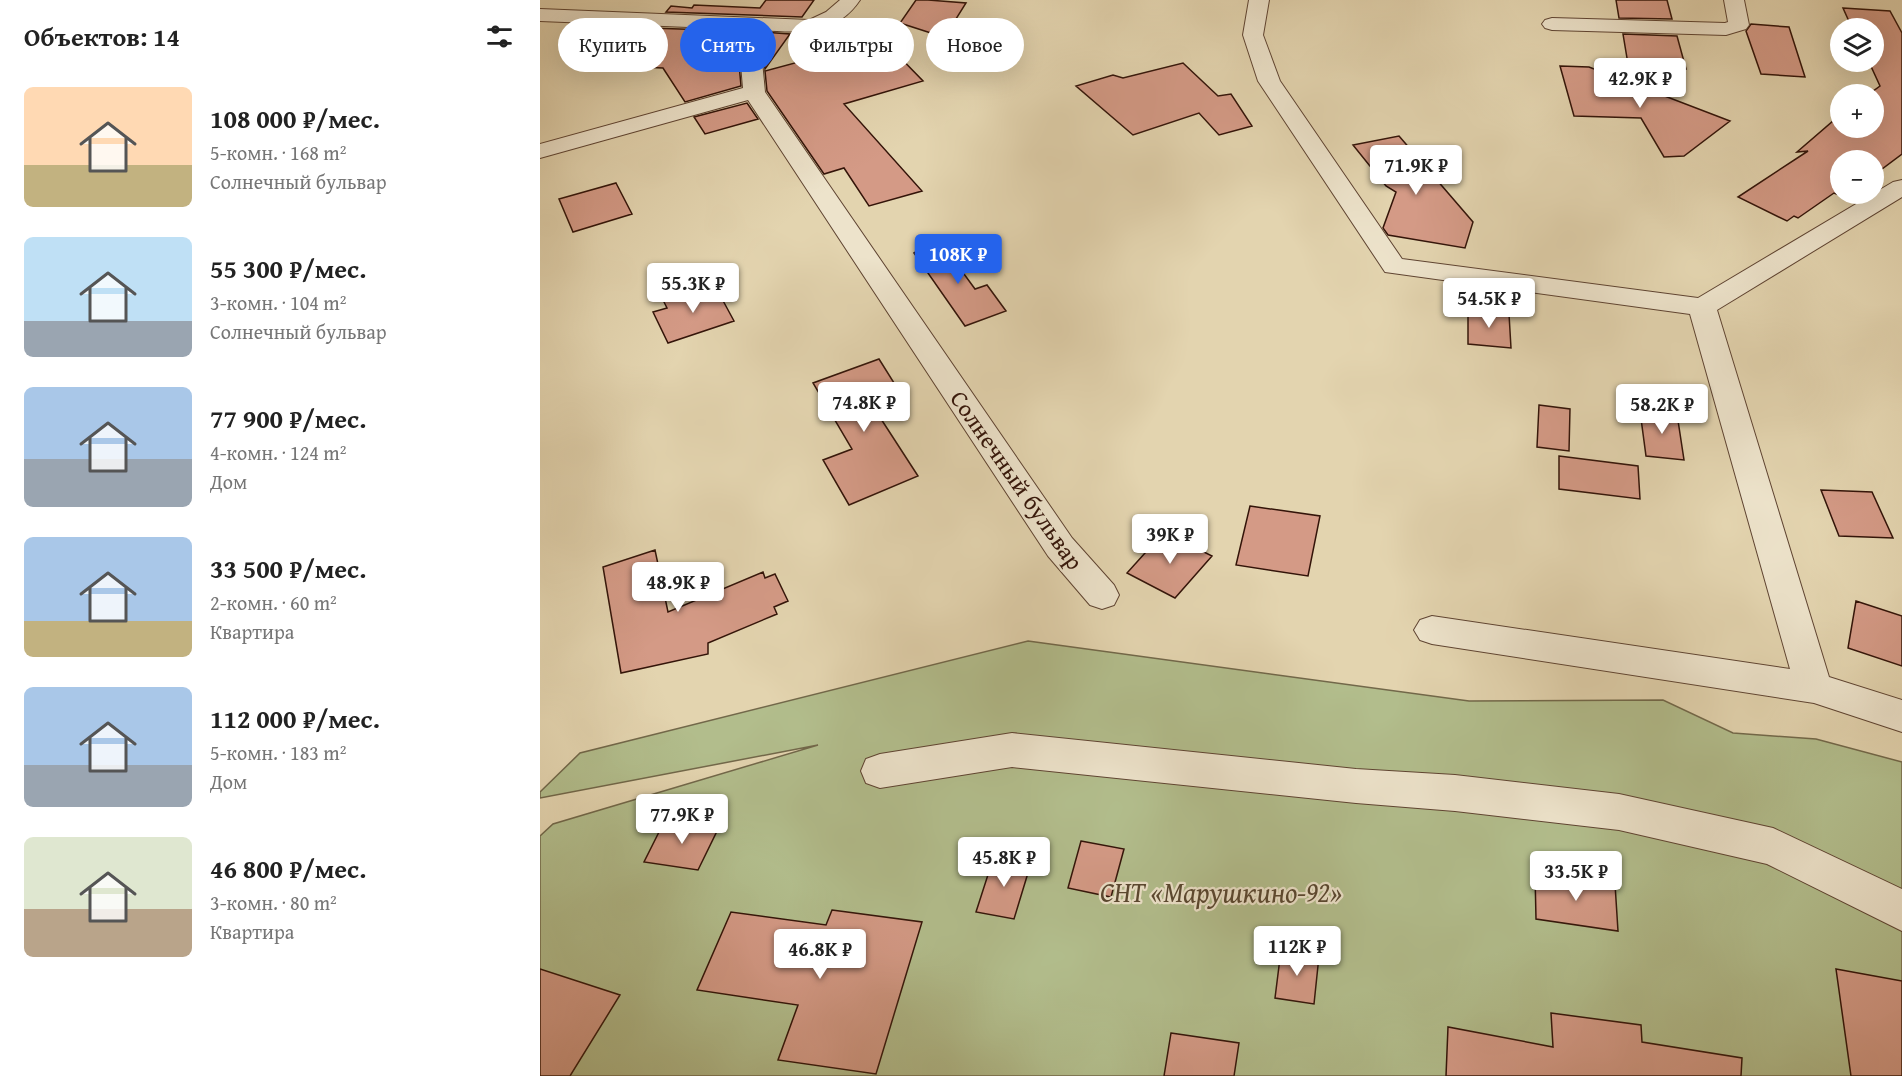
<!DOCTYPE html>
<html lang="ru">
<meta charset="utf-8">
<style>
:root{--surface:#fff;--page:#f2f2f2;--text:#222;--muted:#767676;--accent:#2563eb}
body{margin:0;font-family:"Gentium Book Plus",serif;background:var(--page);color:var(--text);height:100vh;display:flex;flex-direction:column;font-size:22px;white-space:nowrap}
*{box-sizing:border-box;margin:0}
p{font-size:20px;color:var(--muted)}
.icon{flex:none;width:33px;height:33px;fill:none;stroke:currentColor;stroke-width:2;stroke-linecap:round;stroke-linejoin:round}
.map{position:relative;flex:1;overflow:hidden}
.side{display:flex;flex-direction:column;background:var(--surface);width:540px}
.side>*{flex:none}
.guide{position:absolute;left:18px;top:18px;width:570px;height:54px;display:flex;gap:12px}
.fabs{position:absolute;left:1290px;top:18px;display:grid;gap:12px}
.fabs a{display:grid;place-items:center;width:54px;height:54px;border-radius:50%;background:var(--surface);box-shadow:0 6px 24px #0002;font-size:30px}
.price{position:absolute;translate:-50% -51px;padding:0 14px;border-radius:6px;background:#fff;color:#222;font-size:20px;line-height:39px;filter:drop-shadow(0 2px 3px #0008)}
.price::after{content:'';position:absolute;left:50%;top:36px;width:18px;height:14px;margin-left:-9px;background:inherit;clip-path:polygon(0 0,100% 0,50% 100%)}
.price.current{background:var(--accent);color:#fff}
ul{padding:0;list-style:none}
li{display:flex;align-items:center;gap:18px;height:150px;padding:0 24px}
li span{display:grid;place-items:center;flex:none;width:168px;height:120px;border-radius:9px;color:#555}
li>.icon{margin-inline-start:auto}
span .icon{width:72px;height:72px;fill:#fffc;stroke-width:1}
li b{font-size:26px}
h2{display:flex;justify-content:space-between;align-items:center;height:72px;padding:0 24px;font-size:26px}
.tag{padding:0 21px;border-radius:27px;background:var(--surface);box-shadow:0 6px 24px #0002;font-size:21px;line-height:54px}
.tag.current{background:var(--accent);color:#fff}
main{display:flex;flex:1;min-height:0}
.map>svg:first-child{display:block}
.green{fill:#b2bd8c;stroke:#72684a;stroke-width:1.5}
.building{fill:#d49a86;stroke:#331409;stroke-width:1.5}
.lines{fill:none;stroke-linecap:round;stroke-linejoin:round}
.minor-casing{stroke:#5f4432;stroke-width:2}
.minor{fill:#ede3cb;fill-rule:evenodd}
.labels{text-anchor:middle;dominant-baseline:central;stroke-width:4.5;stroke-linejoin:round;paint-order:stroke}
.street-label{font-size:24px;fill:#331409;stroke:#ede3cb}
.near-park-label{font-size:28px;font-style:italic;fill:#594730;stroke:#ede3cb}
</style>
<main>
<section class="side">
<h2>Объектов: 14<svg class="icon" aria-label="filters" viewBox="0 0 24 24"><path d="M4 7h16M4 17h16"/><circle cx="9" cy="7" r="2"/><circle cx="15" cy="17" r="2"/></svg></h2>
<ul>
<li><span style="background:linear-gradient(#ffd9b3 65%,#c2b280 0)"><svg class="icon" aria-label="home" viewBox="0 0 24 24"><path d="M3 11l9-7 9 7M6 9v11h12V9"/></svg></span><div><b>108 000 ₽/мес.</b><p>5-комн. · 168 m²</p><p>Солнечный бульвар</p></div></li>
<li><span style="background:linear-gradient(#bfe0f5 70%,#9aa5b1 0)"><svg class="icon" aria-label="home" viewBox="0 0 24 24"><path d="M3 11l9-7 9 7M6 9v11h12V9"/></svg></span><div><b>55 300 ₽/мес.</b><p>3-комн. · 104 m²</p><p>Солнечный бульвар</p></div></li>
<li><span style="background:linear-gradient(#a9c7e8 60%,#9aa5b1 0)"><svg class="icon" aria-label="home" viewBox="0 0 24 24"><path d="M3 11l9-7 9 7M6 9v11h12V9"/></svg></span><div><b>77 900 ₽/мес.</b><p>4-комн. · 124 m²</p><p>Дом</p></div></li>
<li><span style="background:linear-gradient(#a9c7e8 70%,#c2b280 0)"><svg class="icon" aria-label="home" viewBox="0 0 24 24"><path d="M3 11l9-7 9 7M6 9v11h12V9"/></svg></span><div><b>33 500 ₽/мес.</b><p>2-комн. · 60 m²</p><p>Квартира</p></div></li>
<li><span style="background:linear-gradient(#a9c7e8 65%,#9aa5b1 0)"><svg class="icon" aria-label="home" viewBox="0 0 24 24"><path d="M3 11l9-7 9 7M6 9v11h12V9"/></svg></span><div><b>112 000 ₽/мес.</b><p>5-комн. · 183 m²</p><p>Дом</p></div></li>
<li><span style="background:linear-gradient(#dfe7d0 60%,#b9a48a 0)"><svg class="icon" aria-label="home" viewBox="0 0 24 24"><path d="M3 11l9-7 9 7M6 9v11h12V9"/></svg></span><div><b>46 800 ₽/мес.</b><p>3-комн. · 80 m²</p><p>Квартира</p></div></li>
</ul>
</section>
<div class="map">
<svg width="1362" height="1076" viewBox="0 0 1362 1076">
<rect width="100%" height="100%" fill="#e3d4af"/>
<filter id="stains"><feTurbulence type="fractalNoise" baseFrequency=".00333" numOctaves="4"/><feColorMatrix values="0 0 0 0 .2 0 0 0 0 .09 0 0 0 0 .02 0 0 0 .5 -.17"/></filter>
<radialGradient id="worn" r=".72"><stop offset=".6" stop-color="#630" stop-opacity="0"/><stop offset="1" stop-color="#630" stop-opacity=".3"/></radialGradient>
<path class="green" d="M488 641 929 701 1123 700 1193 733 1276 739 1362 762V1076H0V836L13 824 278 745 0 798V792L40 753Z"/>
<path class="building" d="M226 0H274L262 17 126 12 131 6 152 8 154 5 220 8Z
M376 0H388L426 3 406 35 394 34 360 23Z
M1076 0H1127L1132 19 1079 18Z
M1303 8 1350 11 1362 33V154L1334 175V160H1300V194H1309L1304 197 1294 193 1258 218 1254 216 1247 221 1198 197 1268 151 1257 152 1300 115V128H1334V94H1329L1340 86 1329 62H1334V28H1312Z
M1211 24 1249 27 1265 77 1221 74 1206 31Z
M111 28 196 31 201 86 145 102 123 68 76 66Z
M221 32 250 34 225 69Z
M1083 34 1137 36 1146 69 1088 64Z
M347 44 383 81 304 104 382 191 329 206 304 168 284 174 227 91 225 71 303 50 306 54Z
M643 63 678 96 691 94 712 126 679 135 659 113 593 135 536 86 573 75 583 78Z
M1020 66 1049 67 1190 121 1144 156 1124 157 1101 118 1034 116Z
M207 103 218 119 165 134 154 117Z
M859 136 933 222 925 248 848 235 843 228 856 192 846 186 813 145Z
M76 183 92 214 33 232 19 199Z
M397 237 435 289 447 285 466 311 425 326 374 253Z
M174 284 194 321 128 343 113 312 127 308 123 300Z
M928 311 969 314 971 348 928 344Z
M339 359 361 394 332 405 378 476 309 505 283 460 312 449 273 383Z
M999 405 1030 409 1029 451 997 447Z
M1100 411 1137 414 1144 460 1106 456Z
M1019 456 1098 466 1100 499 1019 489Z
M1281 490 1332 492 1353 538 1299 536Z
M710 506 780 516 768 576 696 565Z
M624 532 672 556 635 598 587 573Z
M115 550 128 612 223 572 225 578 235 574 248 601 234 607 237 614 168 643V654L81 673 63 567Z
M1316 601 1362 616V666L1308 648Z
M125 820 179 827 158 870 104 862Z
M541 841 584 849 571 897 528 888Z
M454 856 491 863 474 919 436 912Z
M995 873 1075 884 1078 931 996 919Z
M292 910 382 922 336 1074 238 1060 258 1005 157 990 191 912 286 925Z
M741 950 779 956 774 1004 735 998Z
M0 969 80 995 30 1076H0Z
M1296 969 1362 981V1076H1311Z
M1011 1013 1101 1025 1102 1042 1202 1058 1201 1076H906L908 1027 1013 1047Z
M631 1033 699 1043 694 1076H624Z"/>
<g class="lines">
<defs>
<path id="minor" d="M300 0H320C295 37 258 32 219 30L225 92 532 538 574 585 579 595 574 605 562 609 550 605 508 556 208 100 0 158V144L203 88 198 29 0 21V9L269 20 286 12Z
M709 0H729L723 35 740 81 862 259 1158 298 1353 182 1362 180V197L1177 310 1289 677 1362 700V732L1274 703 892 644 880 640 874 630 880 620 892 616 1250 669 1150 314 845 272 718 81 703 35Z
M1184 0H1204L1209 25 1206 29 1186 35 1012 30 1005 28 1002 24 1005 20 1012 18 1185 23 1188 22Z
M472 733 816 769 915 775 1079 794 1233 828 1362 889V931L1227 864 1079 830 915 811 816 803 472 767 340 788 326 783 321 771 326 759 340 754Z"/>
</defs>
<use href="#minor" class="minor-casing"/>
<use href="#minor" class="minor"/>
</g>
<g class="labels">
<g class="street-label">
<text transform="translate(477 480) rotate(55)">Солнечный бульвар</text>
</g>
<g class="near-park-label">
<text x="681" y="891">СНТ «Марушкино-92»</text>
</g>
</g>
<rect width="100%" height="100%" filter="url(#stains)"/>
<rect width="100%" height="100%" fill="url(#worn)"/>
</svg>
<div class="fabs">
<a><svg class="icon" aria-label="layers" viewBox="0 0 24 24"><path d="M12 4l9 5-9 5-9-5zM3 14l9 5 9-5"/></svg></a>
<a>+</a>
<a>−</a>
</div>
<b class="price" style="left:1100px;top:109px">42.9K ₽</b>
<b class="price" style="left:876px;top:196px">71.9K ₽</b>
<b class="price current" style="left:418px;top:285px">108K ₽</b>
<b class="price" style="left:153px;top:314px">55.3K ₽</b>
<b class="price" style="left:949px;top:329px">54.5K ₽</b>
<b class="price" style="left:324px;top:433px">74.8K ₽</b>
<b class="price" style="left:1122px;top:435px">58.2K ₽</b>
<b class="price" style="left:630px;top:565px">39K ₽</b>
<b class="price" style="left:138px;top:613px">48.9K ₽</b>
<b class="price" style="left:142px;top:845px">77.9K ₽</b>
<b class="price" style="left:464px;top:888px">45.8K ₽</b>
<b class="price" style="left:1036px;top:902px">33.5K ₽</b>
<b class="price" style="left:757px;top:977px">112K ₽</b>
<b class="price" style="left:280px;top:980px">46.8K ₽</b>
<div class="guide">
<a class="tag">Купить</a>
<a class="tag current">Снять</a>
<a class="tag">Фильтры</a>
<a class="tag">Новое</a>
</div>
</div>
</main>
